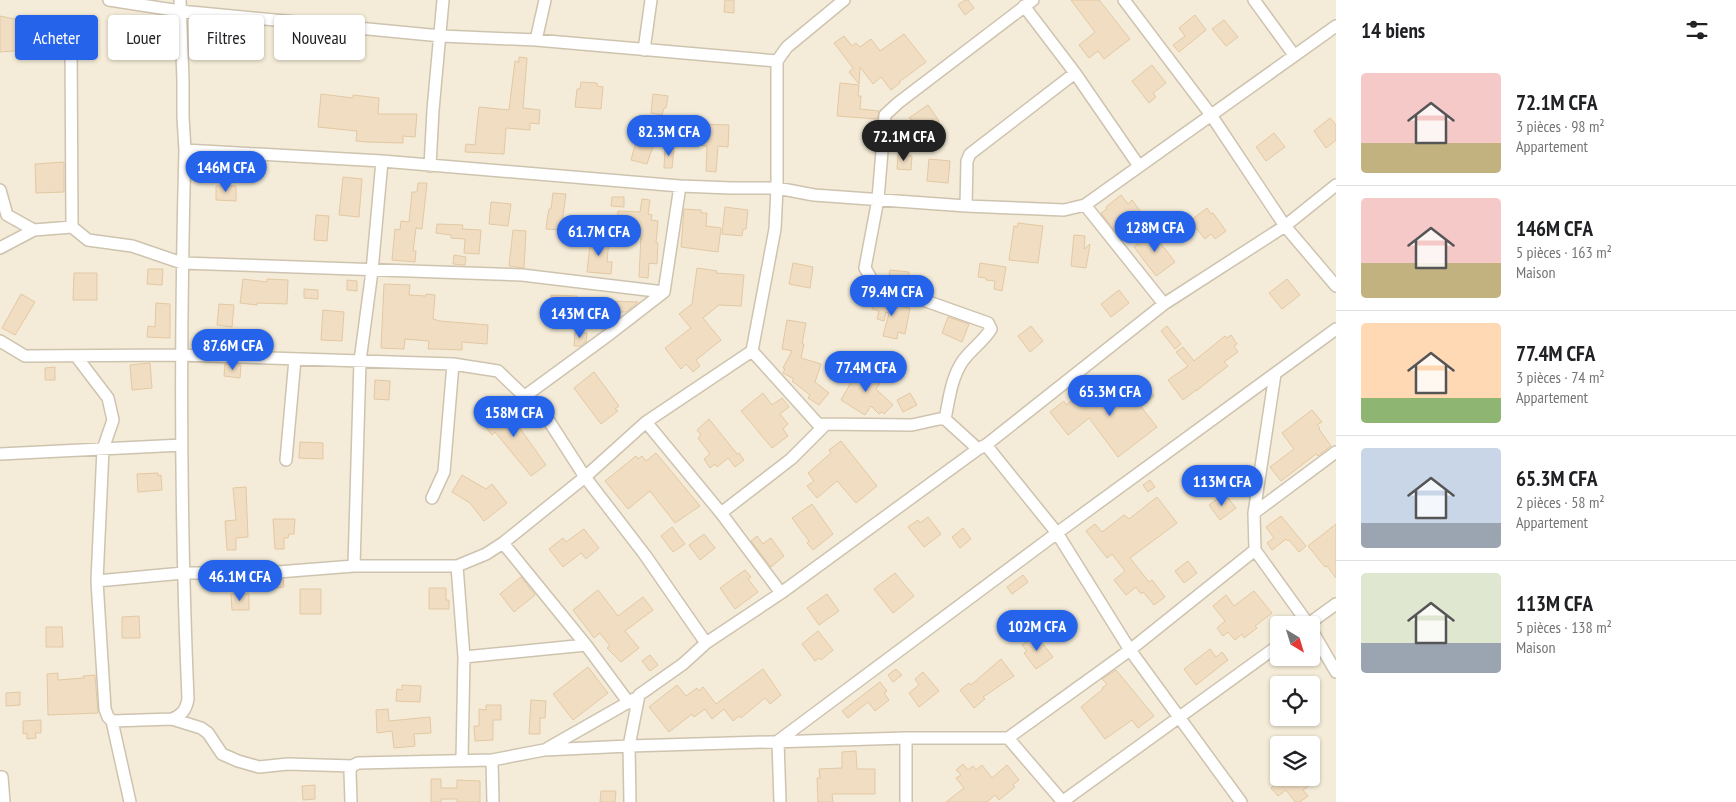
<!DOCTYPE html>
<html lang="fr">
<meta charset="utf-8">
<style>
:root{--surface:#fff;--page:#f6f6f6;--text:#202124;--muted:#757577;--line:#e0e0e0;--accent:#2563eb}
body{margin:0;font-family:"PT Sans Narrow",sans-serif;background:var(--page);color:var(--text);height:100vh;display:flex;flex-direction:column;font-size:19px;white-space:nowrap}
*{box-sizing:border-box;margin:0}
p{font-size:16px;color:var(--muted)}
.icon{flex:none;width:28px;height:28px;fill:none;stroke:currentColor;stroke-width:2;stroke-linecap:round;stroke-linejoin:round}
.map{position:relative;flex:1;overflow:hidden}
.sheet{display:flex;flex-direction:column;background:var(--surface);width:400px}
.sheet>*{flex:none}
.guide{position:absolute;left:15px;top:15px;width:475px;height:45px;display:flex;gap:10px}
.needle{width:32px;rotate:142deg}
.fabs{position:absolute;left:1270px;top:616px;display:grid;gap:10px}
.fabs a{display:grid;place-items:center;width:50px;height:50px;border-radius:5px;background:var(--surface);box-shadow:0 1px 4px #0004;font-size:25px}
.price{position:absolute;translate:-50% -42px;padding:0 11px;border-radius:18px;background:var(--accent);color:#fff;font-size:16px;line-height:32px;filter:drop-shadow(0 1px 2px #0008)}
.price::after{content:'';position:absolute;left:50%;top:30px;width:15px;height:11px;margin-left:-8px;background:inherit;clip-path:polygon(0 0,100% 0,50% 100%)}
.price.current{background:#222;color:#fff}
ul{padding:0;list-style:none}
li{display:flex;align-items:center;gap:15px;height:125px;padding:0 25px}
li+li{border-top:1px solid var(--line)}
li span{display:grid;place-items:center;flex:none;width:140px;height:100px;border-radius:5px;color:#555}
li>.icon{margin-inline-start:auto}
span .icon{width:60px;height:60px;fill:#fffc;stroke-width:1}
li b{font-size:21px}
h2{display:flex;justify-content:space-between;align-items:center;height:60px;padding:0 25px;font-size:21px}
.chip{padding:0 18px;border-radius:5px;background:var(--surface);box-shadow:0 1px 4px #0004;font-size:18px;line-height:45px}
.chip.current{background:var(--accent);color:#fff}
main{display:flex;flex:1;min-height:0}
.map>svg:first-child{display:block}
.residential{fill:#f4ecd8;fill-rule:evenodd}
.building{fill:#f1dec2;stroke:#e3c8a3}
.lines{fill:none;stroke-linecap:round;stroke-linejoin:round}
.minor-casing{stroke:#cec3af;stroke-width:14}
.minor{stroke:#fff;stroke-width:11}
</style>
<main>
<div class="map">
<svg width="1336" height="802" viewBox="0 0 1336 802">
<rect width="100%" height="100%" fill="#fcf9ea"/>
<path class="residential" d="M0 0H1336V802H0ZM1279 625H1311V658H1279ZM1279 685H1311V718H1279ZM1279 745H1311V778H1279Z"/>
<path class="building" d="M725 0H734V13L724 12Z
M965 0H968L974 8 965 15 958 5Z
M1071 0H1099L1130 39 1104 59 1098 51 1089 58 1079 45 1095 32Z
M1195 15 1206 30 1179 52 1173 45 1185 36 1179 28Z
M0 16 19 20 18 30 28 29V50L0 52Z
M1224 20 1238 37 1226 46 1212 29Z
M904 34 926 62 899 82 900 83 891 90 881 77 873 84 860 67 859 84 849 72 853 68 834 43 844 36 852 46 856 43 860 47 871 39 880 51Z
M121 37 140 38 139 46H161V55L120 56Z
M519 57 527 58 523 108 540 110 539 124 530 123V130L506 128 504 154 465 152 466 144 475 145 479 107 509 110 515 61 519 62Z
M1152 65 1166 83 1153 93 1156 97 1149 103 1132 81Z
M581 82 597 83V86L603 87 601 109 575 107 577 89H580Z
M840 83 859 85 858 96H861L860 109 879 111 877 119 837 116Z
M321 94 353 98V95L379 98 378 114H417L415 137 403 136V143L367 142 356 141 357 131 318 127Z
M653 94 668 96 666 108H664L662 115 651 113Z
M928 105 939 121 928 129 909 118Z
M1330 118 1336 125V140L1326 148 1314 131Z
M701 124 729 125 728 147 718 146 716 172 706 171 707 146 699 145Z
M1274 133 1285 147 1266 161 1256 147Z
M637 138 654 143 647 164 631 160Z
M665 147H674L672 168H664Z
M898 154 912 156 911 170 897 169Z
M929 159 950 161 948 183 927 181Z
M64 162V192L36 193 35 164Z
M214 167H224L223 176H214Z
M343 177 362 179 359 217 339 215Z
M418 183H427L422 229 416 228 413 251H416L415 262 392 260 395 229 400 230 401 221 409 222 412 192H417Z
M216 186H236V201L216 200Z
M553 193 566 194 561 230 546 229 548 214 549 209H551Z
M1121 195 1128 204 1132 200 1143 215 1118 234 1101 213 1107 209 1106 207Z
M612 197H624V207L611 206Z
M642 199 650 200 648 214 652 215 651 220 658 221 656 243H658L657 264 649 263 648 278 639 277 641 236 616 234 618 211 640 212Z
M491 202 511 204 508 226 489 224Z
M725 207 748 210 746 229H743L742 236 722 234Z
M1207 208 1211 214 1213 213 1226 231 1215 239 1211 234 1205 239 1190 221Z
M684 209 701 210V213H707L706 226 721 228 718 252 681 247Z
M316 215 329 216 327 241 314 240Z
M1018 223 1043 226 1038 263 1009 260 1014 226 1017 227Z
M437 224 463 225 462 229 481 230 479 254 464 253 465 239 451 238V235L436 233Z
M1156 229 1163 237 1159 241 1175 262 1156 276 1134 247Z
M513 230 526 231 524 268 509 266Z
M1074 235 1085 236 1084 249 1090 244 1086 268 1071 266Z
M591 237 609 239 607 262H612L611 274 587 272Z
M454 255 466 257 465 265 453 264Z
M793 263 813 267 810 288 789 284Z
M980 263 1006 267 1002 291 994 289 995 281 986 280V278L978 277Z
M697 268 717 271 716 273 744 275 741 306 719 305 703 318 721 340 696 360 700 366 693 372 686 364 681 369 665 348 691 328 679 314 692 304Z
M148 269H163L162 285 147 284Z
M890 270 909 272 908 282 888 280Z
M74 273H97V300H73Z
M243 279 267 282V279L288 280 287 304 257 303V305L240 303Z
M1287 279 1300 295 1282 309 1269 293Z
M347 280 357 281V291L347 290Z
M384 284 410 285 409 295 426 296V294L435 295 433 319 440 321 488 325 487 344 462 342V350L436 349H428L429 341 405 339 404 349 381 348Z
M304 289 318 290V299L304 298Z
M1119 290 1129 303 1111 317 1101 304Z
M21 294 35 302 15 335 2 328Z
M551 295 577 296 576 305H572L570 326 549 325Z
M875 295 889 299 888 304 910 308 905 334 898 332 897 339 883 336 889 313 886 312 884 321 877 319 879 311 872 309Z
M603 301 638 302 626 312H616L602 330Z
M156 303 170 304V338L147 337 148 326 155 327Z
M219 304 234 305 232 327 217 325Z
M323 310 344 312 342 341 321 340Z
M948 317 969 324 962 342 942 333Z
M787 320 806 323 802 344H804L801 358 821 364 815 382 829 393 819 405 808 398 810 395 792 381 794 379 783 373 785 369 783 368 792 351 782 349Z
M1031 326 1043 341 1030 352 1018 336Z
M1167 326 1181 344 1175 349 1161 331Z
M575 332 587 333 586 342 581 346H574Z
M1231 335 1237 344 1234 346 1238 352 1224 362 1228 366 1196 391V390L1183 400 1168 380 1188 366 1176 352 1183 347 1194 361 1225 336 1227 338Z
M150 363 152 388 132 390 130 365Z
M225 364 241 365 240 378 224 376Z
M861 364 883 379 876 389 893 405 884 414 882 412 879 414 871 406 865 415 841 400Z
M55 367V380H45V368Z
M594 372 619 406 615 409 618 411 601 424 574 388Z
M375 380 390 381 389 400 374 399Z
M1123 381 1137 400 1149 390 1154 396 1141 407 1157 427 1118 457 1089 418 1068 435 1050 412 1064 401 1066 405 1071 401 1073 403 1090 390 1097 400Z
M763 393 772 405 782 398 789 407 780 414 788 424 783 429 788 436 772 448 741 411Z
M910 393 917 405 903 412 897 400Z
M500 404 509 417 515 413 523 423 519 427 546 465 531 476 495 432 492 435 480 420Z
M1312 410 1322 422 1317 425 1320 428 1319 429 1331 446 1318 456 1316 454 1281 481 1270 467 1294 449 1282 433Z
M709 419 737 454 739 453 744 460 735 467 728 458 717 467 715 464 710 468 704 459 710 454 698 438 701 435 697 430Z
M841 441 877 486 856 503 837 481 817 498 807 486 814 481 808 473 831 453 829 450Z
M300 442 323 443V459L299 458Z
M656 453 700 506 675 523 650 491 628 509 605 481 636 456 638 459 642 456 646 461Z
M158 473V476L161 475 162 490 138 492 137 474Z
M462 475 486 489 492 484 507 503 484 521 470 503 452 492Z
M1150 480 1155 487 1148 492 1143 485Z
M246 487 248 537 236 538V550H227L225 521 236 520 233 488Z
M1223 495 1226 499 1227 497 1236 508 1220 520 1209 505Z
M1157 497 1177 523 1130 558 1149 582 1152 580 1165 597 1154 605 1143 592 1141 594 1136 587 1126 595 1114 580 1125 571 1112 554 1107 558 1086 531 1095 524 1102 532 1124 515 1129 519Z
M812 504 833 534 813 550 807 543 809 541 792 518Z
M1281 516 1306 546 1299 552 1289 540 1288 541 1286 539 1272 550 1267 543 1274 538 1266 527Z
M928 517 941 534 924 547 908 527 918 520 920 523Z
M273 519H295L294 534H289L288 538H284V549H275Z
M1336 524V578L1327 566 1325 567 1308 546Z
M672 527 685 544 673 552 661 536Z
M963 528 971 539 960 548 952 537Z
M584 529 599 548 586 559 581 553 563 567 549 549 563 538 566 542Z
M704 534 715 548 700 560 689 545Z
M757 536 763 544 771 538 784 556 771 567 751 541Z
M1188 561 1197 573 1184 583 1175 571Z
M745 570 751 577 748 579 758 592 735 609 720 588Z
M895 573 914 596 893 613 874 589Z
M1023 575 1028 582 1012 594 1007 587Z
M521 577 535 595 514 612 500 594Z
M283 579 284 587 276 588 275 580Z
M429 588H446V600H449V609H429Z
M300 589H321V614H300Z
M598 590 618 616 643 597 653 610 625 631 639 648 621 662 607 648 610 646 600 633 594 638 573 610Z
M1254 591 1272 613 1255 626 1257 628 1244 638 1242 634 1235 640 1228 632 1223 636 1217 628 1225 621 1213 606 1226 595 1234 606Z
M231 594H249V610H232Z
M827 594 839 611 819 625 807 608Z
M139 616 140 638H122V617Z
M46 627H62L63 647H46Z
M818 631 833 650 821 660 819 658 815 661 802 644Z
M1036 635 1053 657 1036 669 1024 653 1027 651 1022 645Z
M1210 649 1216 657 1222 652 1228 660 1196 685 1184 669Z
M650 655 658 665 650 671 642 661Z
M1001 659 1014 676 983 697 985 699 974 708 960 690 969 683 971 685Z
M588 667 608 693 573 720 553 694Z
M763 669 781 695 770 704 765 698 741 718 739 716 733 721 724 709 712 719 705 709 694 717 692 714 669 732 649 707 677 685 686 696 697 688 699 691 703 687 716 704Z
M896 669 902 675 893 682 888 675Z
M1116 670 1154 716 1138 728 1132 720 1105 739 1081 707 1103 689 1102 688 1107 684 1102 679Z
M923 672 939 691 919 707 909 693 919 685 915 679Z
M58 673V680L84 678 83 676 95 675 98 713 48 715 47 674Z
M880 682 887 691 884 693 889 700 875 711 868 702 848 718 842 711Z
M402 685 421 686 420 702 396 701 397 689 402 690Z
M20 692V705L6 706V693Z
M531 700 546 701 545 718H540V734H529Z
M486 705H501V720H493V740L475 741 474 726H479V709L486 710Z
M388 709 389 721 430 717 431 733 414 734 415 746 394 748 392 731 377 733 376 710Z
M41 720V733H35L36 738 27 739V733L23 734V721Z
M856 751 857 769H875V794H832L833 802H818L817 778H820L819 769 842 768V752Z
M963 764 968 770 973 766 976 770 982 765 992 778 1007 765 1019 780 1013 785 1015 787 999 800 995 795 987 802H946L964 788 956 778 961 775 956 770Z
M1276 778H1304L1310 785 1303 790 1308 796 1300 802H1295L1286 790 1278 796 1271 788 1279 781Z
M431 779H441V788H457V780L480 781V802H457V799H441V802H431Z
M315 785V799L303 800 302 786Z
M601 791H616L615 802H600Z"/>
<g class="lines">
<defs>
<path id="minor" d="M109 0 180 11 441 36 536 40 777 61
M844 0 787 47 777 61V188L775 229 752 351 818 424 912 425 939 419H945L978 449
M1124 0 1211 115 1285 226 1336 286
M1254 0 1294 55
M1024 6 1075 73 1139 166
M536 40 545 0
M71 42 72 227
M644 50 651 0
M185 150 382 161 680 186 731 188H777L814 195 966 206 1064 210 1085 205 1336 26
M430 166 433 110 443 0
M0 190 7 215 34 230
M1085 205 1164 304
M966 206 967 161 970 154 1075 73
M0 248 34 230 72 227 88 240 132 246 182 263 522 275 664 292
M0 341 25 356 181 355 453 364 498 371 547 418 585 477 645 555 706 643
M76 356 108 398 113 420 103 449 97 581 105 709 108 717 112 721 172 719C182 715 186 710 188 699 180 516 180 333 185 150L183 117V80L180 0
M1275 374 1254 513 1255 550 1309 625
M525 396 611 333 664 292 680 186
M945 419C949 400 951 379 962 362 970 350 983 342 991 329L988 323 909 295 889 291 873 282 865 268 878 199 885 115 898 103 1033 0
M646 422 721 513 781 593
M986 445 1057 533 1130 650 1241 802
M0 454 182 445
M286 460 295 359
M432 498 444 472 453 364
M721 513 791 459 825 425
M1254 513 1336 452
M503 543 586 645 629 703
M354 566 360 361 372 271 382 161
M457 566 464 657 462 759
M97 581 183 573H265L354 566H457L486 554 503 543 585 477 646 422 752 351
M1307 625 1336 604
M1311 629 1336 672
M464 657 586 645
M172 719 201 728 208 733 222 754 238 761 259 767 288 764 352 766 358 763 492 760 544 750 629 746 906 738H1008L1130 650 1255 550
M112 721 130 802
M1008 738 1063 802
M548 748 634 699
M492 760 493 802
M0 777H2L4 802
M351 802 350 771 352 766
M630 802 629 746 639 695 683 664 706 643 781 593 978 449 986 445 1164 304 1285 226 1336 185
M780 802 778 741 1057 533 1336 329
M906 802V738
M1062 802 1279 645"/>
</defs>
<use href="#minor" class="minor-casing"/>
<use href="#minor" class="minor"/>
</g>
</svg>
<div class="fabs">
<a><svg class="needle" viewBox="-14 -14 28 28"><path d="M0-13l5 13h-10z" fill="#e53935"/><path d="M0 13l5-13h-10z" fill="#757577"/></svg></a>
<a><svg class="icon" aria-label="locate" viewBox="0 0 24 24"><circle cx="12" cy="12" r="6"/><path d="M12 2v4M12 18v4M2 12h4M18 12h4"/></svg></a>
<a><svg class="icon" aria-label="layers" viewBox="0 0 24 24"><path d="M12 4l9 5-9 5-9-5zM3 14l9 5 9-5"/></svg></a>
</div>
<b class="price" style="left:669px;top:157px">82.3M CFA</b>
<b class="price current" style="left:904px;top:162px">72.1M CFA</b>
<b class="price" style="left:226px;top:193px">146M CFA</b>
<b class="price" style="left:1155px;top:253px">128M CFA</b>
<b class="price" style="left:599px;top:257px">61.7M CFA</b>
<b class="price" style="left:892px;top:317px">79.4M CFA</b>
<b class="price" style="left:580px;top:339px">143M CFA</b>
<b class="price" style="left:233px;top:371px">87.6M CFA</b>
<b class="price" style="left:866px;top:393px">77.4M CFA</b>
<b class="price" style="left:1110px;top:417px">65.3M CFA</b>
<b class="price" style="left:514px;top:438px">158M CFA</b>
<b class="price" style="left:1222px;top:507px">113M CFA</b>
<b class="price" style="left:240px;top:602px">46.1M CFA</b>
<b class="price" style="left:1037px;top:652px">102M CFA</b>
<div class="guide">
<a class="chip current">Acheter</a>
<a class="chip">Louer</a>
<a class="chip">Filtres</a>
<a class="chip">Nouveau</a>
</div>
</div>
<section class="sheet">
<h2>14 biens<svg class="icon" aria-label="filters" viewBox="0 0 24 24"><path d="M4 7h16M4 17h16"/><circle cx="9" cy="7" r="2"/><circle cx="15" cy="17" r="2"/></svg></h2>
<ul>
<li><span style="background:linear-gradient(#f6c9c9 70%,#c2b280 0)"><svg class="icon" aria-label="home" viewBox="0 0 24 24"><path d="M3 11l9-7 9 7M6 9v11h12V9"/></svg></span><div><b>72.1M CFA</b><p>3 pièces · 98 m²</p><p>Appartement</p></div></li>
<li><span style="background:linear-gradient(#f6c9c9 65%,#c2b280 0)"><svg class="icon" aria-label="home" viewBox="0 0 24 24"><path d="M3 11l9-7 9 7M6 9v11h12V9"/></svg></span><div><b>146M CFA</b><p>5 pièces · 163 m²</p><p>Maison</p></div></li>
<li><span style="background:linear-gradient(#ffd9b3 75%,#8fb573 0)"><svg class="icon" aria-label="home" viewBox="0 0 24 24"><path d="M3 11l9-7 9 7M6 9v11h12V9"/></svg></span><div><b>77.4M CFA</b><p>3 pièces · 74 m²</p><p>Appartement</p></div></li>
<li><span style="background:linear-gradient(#c9d6e8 75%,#9aa5b1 0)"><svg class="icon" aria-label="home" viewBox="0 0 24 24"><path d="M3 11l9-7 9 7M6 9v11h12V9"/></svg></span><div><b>65.3M CFA</b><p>2 pièces · 58 m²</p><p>Appartement</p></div></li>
<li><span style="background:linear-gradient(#dfe7d0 70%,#9aa5b1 0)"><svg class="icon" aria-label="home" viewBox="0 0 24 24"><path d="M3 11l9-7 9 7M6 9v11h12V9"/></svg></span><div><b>113M CFA</b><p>5 pièces · 138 m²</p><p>Maison</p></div></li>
</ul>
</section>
</main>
